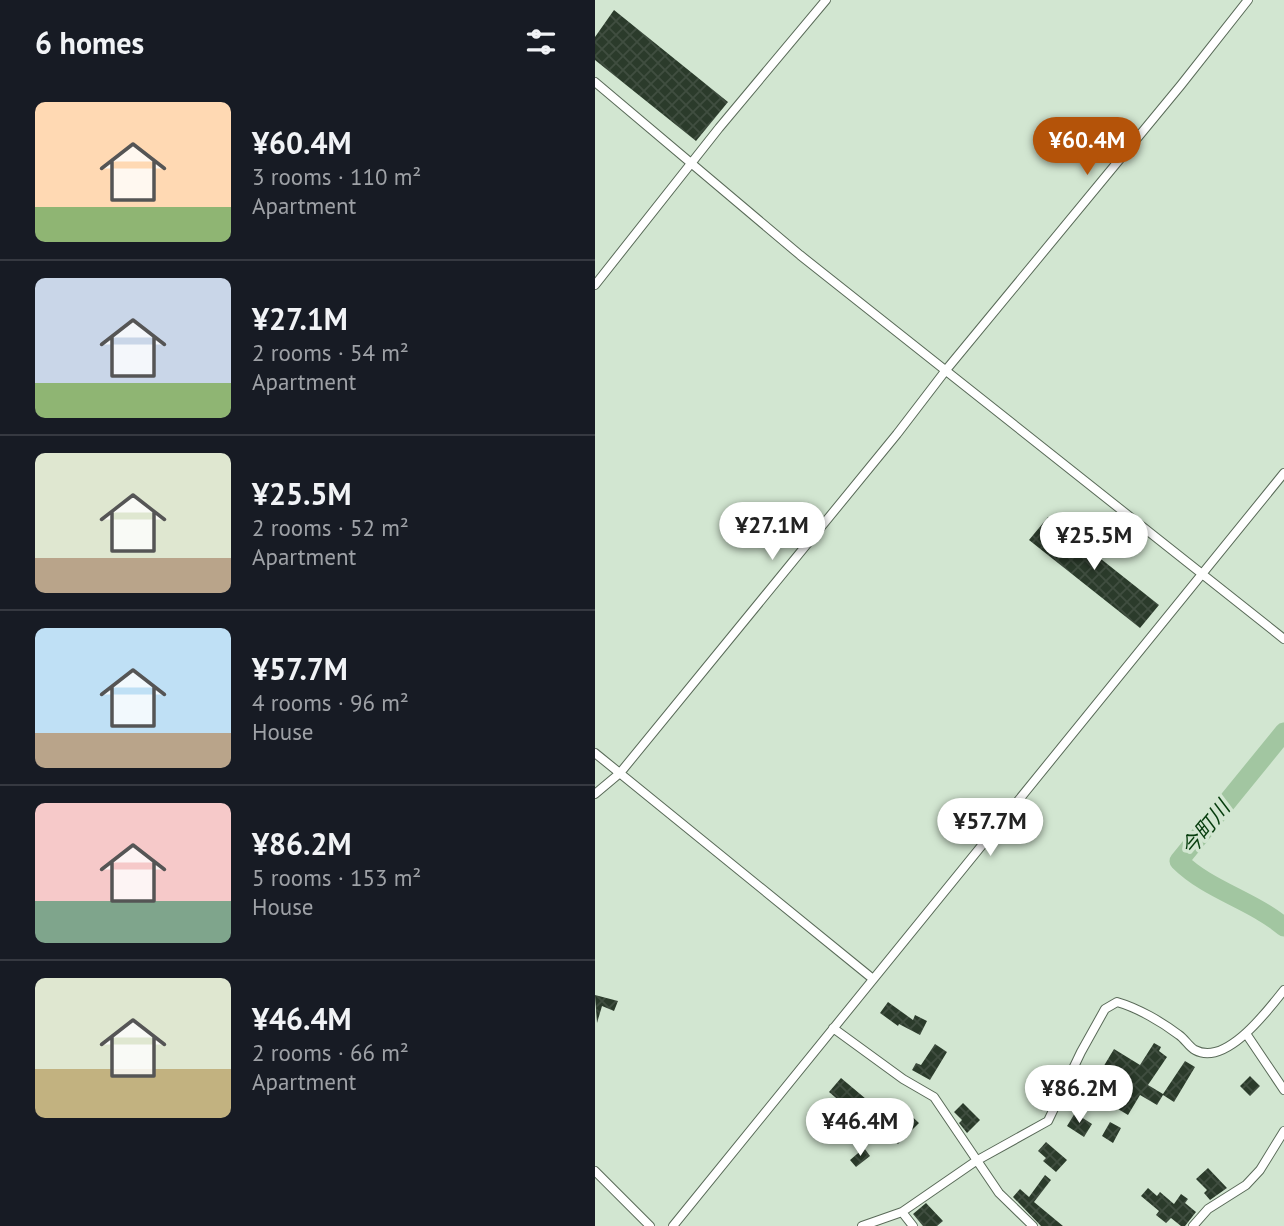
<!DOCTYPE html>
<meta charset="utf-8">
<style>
:root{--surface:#171b24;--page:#20242c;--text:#f1f3f6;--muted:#9ea1a6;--line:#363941;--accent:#b45309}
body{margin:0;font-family:"PT Sans","Noto Sans JP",sans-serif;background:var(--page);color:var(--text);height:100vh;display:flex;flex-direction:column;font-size:26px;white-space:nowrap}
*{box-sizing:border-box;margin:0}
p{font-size:23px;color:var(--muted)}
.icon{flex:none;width:38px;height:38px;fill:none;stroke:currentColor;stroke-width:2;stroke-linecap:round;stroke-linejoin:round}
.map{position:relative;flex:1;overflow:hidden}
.drawer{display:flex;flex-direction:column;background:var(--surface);width:595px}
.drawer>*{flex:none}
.price{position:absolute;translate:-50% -60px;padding:0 16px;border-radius:24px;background:#fff;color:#222;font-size:23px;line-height:46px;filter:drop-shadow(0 2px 4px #0008)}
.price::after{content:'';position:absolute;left:50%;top:42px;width:21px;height:16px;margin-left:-10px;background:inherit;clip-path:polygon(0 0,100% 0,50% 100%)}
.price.active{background:var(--accent);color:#fff}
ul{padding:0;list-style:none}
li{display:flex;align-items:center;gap:21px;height:175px;padding:0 35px}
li+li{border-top:2px solid var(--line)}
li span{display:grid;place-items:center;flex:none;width:196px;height:140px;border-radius:10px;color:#555}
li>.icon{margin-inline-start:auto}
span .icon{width:84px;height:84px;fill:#fffc;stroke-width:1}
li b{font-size:30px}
h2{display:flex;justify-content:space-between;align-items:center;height:84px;padding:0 35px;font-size:30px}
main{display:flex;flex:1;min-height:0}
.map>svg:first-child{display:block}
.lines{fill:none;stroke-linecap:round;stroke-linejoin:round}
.river{stroke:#a2c6a1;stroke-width:19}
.building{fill:url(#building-cross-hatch)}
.street-casing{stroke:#596a58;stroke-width:10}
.street{stroke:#fff;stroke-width:8}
.labels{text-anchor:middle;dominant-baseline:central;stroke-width:7;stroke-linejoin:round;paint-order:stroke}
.water-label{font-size:21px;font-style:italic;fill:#053c0c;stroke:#d2e6d1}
</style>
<main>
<section class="drawer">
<h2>6 homes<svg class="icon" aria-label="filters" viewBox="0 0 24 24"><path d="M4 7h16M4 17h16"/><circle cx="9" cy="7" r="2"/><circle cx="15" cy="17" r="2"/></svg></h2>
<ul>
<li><span style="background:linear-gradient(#ffd9b3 75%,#8fb573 0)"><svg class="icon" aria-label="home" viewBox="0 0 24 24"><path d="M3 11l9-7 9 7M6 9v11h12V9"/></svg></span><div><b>¥60.4M</b><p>3 rooms · 110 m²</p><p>Apartment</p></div></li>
<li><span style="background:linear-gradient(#c9d6e8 75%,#8fb573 0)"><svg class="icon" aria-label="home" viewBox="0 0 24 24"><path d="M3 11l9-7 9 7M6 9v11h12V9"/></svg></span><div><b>¥27.1M</b><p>2 rooms · 54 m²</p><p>Apartment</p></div></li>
<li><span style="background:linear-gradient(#dfe7d0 75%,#b9a48a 0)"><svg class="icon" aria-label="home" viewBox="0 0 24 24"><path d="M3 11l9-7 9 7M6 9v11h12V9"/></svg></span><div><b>¥25.5M</b><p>2 rooms · 52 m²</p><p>Apartment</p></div></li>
<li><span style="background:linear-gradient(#bfe0f5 75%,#b9a48a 0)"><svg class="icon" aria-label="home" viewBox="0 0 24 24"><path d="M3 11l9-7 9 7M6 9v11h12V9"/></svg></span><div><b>¥57.7M</b><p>4 rooms · 96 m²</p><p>House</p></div></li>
<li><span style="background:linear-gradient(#f6c9c9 70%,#7fa58c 0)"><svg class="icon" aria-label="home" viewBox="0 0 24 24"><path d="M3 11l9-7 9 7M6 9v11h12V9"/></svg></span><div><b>¥86.2M</b><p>5 rooms · 153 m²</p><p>House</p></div></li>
<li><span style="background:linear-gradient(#dfe7d0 65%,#c2b280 0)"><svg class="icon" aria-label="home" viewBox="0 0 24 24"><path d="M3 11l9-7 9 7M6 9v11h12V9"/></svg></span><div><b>¥46.4M</b><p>2 rooms · 66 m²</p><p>Apartment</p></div></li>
</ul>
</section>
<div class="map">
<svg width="689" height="1226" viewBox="0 0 689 1226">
<defs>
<pattern id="building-cross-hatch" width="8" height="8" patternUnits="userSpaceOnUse" patternTransform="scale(1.75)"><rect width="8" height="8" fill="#2b3b2b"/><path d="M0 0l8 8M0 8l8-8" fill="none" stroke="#404e40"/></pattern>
</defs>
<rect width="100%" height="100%" fill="#d2e6d1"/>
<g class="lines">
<path class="river" d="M689 732 584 861C613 890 657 900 689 927"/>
</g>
<path class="building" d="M19 10 133 102 101 141 0 60V37Z
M453 517 564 605 545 628 434 540Z
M0 995 23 1001 19 1011 7 1006 2 1023Z
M293 1002 318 1020 320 1015 332 1021 325 1035 304 1024 303 1026 285 1013Z
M559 1043 566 1047 564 1051 572 1057 553 1085 568 1094 590 1061 600 1067 579 1102 568 1095 562 1105 545 1095 533 1115 523 1109 534 1089 522 1082 511 1102 491 1087 497 1080 494 1078 500 1071 504 1074 519 1049 545 1065Z
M340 1044 352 1052 335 1080 317 1070 321 1063 326 1065Z
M655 1076 665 1086 655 1096 645 1086Z
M246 1078 271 1099 259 1113 234 1092Z
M368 1103 385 1120 372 1133 364 1123 367 1120 359 1112Z
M310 1110 324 1123 303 1144 290 1131Z
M480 1113 497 1124 489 1137 472 1126Z
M515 1122 526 1128 518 1143 507 1136Z
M451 1142 472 1160 461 1172 448 1161 451 1158 443 1151Z
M269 1148 275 1156 261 1167 255 1160Z
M613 1168 632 1188 615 1200 609 1193 612 1190 601 1179Z
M450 1175 456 1180 439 1202 468 1226H446L418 1197 425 1189 434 1197Z
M553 1188 562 1196 565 1192 579 1204 586 1194 593 1199 590 1203 601 1212 590 1226H586L576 1218 571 1223 561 1215 564 1211 546 1196Z
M331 1203 348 1221 342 1226H328L318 1214Z"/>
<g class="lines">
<defs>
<path id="street" d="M0 82 205 255 689 639
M0 285 124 128 231 0
M0 753 278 979
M0 794 25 773 302 434 351 370 586 85 653 0
M238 1028 308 1079 339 1097 404 1193 438 1226
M652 1035 689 1090
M0 1171 55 1226
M307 1212 318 1226
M78 1226 689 473
M267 1226 307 1212 381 1161 453 1121 486 1052 510 1009 522 1002C543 1008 567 1022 584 1035 590 1039 594 1047 600 1050 631 1067 673 1010 689 990
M598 1226 613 1209 651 1185 665 1170 689 1131"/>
</defs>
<use href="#street" class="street-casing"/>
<use href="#street" class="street"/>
</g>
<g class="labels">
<g class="water-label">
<text transform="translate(610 828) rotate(-51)">今町川</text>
</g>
</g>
</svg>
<b class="price active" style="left:492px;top:177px">¥60.4M</b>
<b class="price" style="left:177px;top:562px">¥27.1M</b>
<b class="price" style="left:499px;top:572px">¥25.5M</b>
<b class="price" style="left:395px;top:858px">¥57.7M</b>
<b class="price" style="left:484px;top:1125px">¥86.2M</b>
<b class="price" style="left:265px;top:1158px">¥46.4M</b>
</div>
</main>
